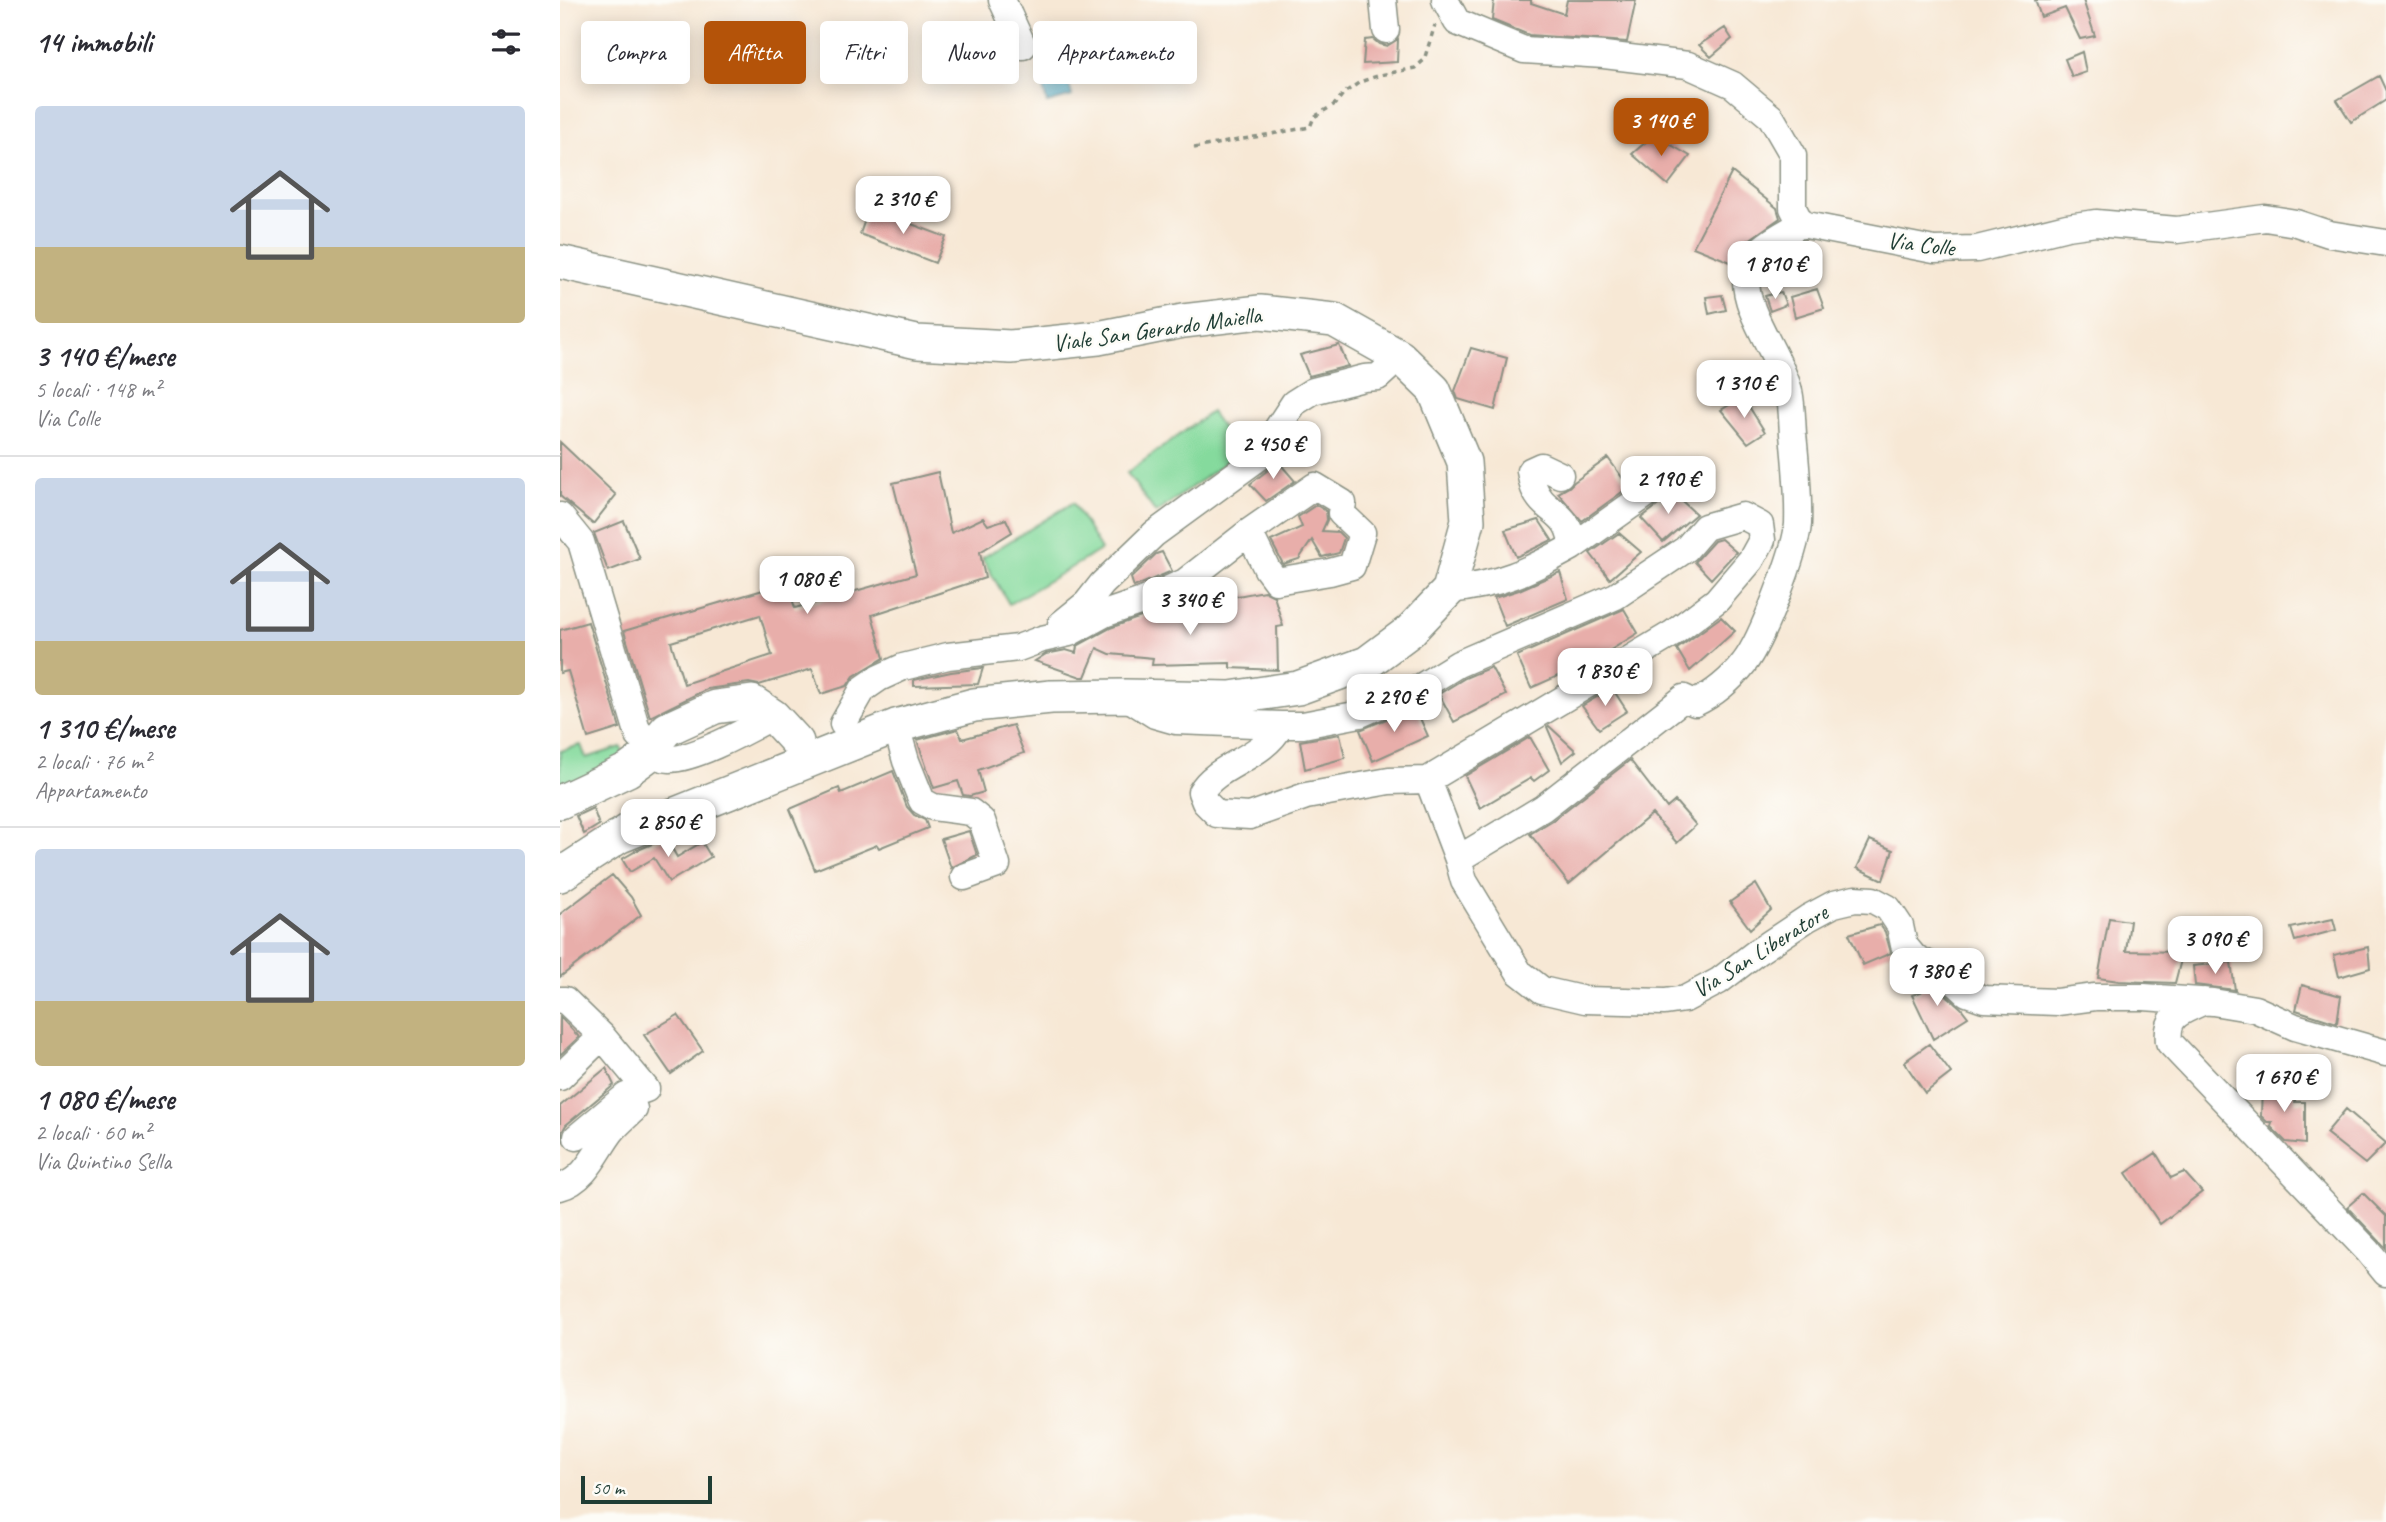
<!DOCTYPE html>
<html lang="it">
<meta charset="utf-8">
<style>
:root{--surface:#fff;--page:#f2f2f3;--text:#2b2b33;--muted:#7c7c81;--line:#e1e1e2;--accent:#b45309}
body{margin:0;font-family:Caveat,sans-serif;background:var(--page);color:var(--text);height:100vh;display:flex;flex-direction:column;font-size:26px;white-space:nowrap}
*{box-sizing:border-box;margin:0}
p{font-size:23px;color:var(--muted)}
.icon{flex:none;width:38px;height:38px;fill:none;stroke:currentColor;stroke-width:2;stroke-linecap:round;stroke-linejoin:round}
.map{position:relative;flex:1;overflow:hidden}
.panel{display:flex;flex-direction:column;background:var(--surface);width:560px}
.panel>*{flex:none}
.banner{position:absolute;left:21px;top:21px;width:665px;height:63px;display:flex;gap:14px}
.scale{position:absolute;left:21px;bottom:18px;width:131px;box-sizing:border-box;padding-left:7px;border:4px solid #1f3d34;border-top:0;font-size:19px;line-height:24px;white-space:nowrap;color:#1f3d34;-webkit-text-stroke:5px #fdfcf7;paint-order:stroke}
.price{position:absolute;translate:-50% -60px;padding:0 16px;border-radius:14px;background:#fff;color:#222;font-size:23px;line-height:46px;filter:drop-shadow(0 2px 4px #0008)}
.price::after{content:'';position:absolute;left:50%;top:42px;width:21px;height:16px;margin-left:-10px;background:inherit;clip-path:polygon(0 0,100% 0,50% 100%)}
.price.current{background:var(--accent);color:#fff}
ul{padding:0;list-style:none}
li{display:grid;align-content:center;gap:14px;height:371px;padding:0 35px}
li+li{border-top:2px solid var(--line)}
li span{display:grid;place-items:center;height:217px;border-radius:7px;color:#555}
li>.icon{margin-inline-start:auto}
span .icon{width:126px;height:126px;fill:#fffc;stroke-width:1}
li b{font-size:30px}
h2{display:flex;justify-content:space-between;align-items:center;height:84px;padding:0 35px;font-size:30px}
.tag{padding:0 24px;border-radius:7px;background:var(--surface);box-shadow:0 4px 18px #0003;font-size:24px;line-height:63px}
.tag.current{background:var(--accent);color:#fff}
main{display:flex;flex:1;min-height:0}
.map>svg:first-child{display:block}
.green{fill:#85da9d;stroke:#528c68;stroke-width:2}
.water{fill:#48abc8;stroke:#34747e;stroke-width:2}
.building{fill:#e8aeaa;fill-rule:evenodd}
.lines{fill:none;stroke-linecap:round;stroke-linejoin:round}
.minor-casing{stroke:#8b9284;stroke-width:29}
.major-casing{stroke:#8b9284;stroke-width:36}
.path{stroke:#8b9284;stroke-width:3.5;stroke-dasharray:5 5;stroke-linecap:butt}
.minor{stroke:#fff;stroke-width:26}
.major{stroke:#fff;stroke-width:33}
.labels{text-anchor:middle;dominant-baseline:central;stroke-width:5;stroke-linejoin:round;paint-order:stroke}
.street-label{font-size:24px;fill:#1f3d34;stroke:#fdfcf7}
</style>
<main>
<section class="panel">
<h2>14 immobili<svg class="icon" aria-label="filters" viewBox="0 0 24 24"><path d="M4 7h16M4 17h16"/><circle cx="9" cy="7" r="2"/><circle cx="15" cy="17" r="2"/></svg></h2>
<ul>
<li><span style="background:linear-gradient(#c9d6e8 65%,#c2b280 0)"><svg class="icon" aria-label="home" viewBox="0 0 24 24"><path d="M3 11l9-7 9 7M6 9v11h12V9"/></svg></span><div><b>3 140 €/mese</b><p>5 locali · 148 m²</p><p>Via Colle</p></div></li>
<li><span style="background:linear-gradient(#c9d6e8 75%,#c2b280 0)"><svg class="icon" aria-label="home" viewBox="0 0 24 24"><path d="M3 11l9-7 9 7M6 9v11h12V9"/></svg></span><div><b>1 310 €/mese</b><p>2 locali · 76 m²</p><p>Appartamento</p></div></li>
<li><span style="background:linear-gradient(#c9d6e8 70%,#c2b280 0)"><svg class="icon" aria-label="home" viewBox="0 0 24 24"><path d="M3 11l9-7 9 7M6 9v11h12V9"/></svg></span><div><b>1 080 €/mese</b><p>2 locali · 60 m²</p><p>Via Quintino Sella</p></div></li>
</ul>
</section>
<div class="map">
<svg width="1826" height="1522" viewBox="0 0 1826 1522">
<rect width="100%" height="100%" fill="#fdfcf7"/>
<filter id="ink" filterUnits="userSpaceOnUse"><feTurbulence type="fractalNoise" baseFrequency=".0143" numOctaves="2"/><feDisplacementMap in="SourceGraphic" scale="14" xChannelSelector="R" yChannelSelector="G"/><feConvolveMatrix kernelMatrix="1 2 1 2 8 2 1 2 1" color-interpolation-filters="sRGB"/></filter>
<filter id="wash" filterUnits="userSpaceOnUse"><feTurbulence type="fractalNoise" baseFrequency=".00686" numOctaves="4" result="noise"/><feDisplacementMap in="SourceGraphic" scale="28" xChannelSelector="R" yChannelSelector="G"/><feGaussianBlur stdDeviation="1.57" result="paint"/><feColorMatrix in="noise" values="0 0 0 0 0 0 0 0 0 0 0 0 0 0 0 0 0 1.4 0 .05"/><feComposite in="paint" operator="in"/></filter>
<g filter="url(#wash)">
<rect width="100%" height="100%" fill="#f7e8d5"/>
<path class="green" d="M651 412 680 452 596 513 567 473Z
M513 503 541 550 449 604 422 558Z
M21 745 26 758 61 747 67 761 0 807V751Z"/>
<path class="water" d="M504 64 512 96 487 103 479 71Z"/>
<g id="blocks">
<path class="building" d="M934 0H971V3L1004 14 1007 0H1076L1067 42 969 35 932 20Z
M1475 0H1523L1535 36 1520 39 1505 8 1481 17Z
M1165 28 1172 39 1151 57 1139 45Z
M813 39 819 44 827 46 838 39 837 62 803 64 805 40Z
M1522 52 1526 72 1512 77 1505 59Z
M1819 76 1826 91V100L1791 122 1777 100Z
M1094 135 1130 156 1108 185 1072 154Z
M1172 172 1217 208 1220 218 1189 240 1173 263 1133 247Z
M309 208 386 237 375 263 300 234Z
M1257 289 1264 308 1235 317 1230 297Z
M1221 292 1226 305 1210 311 1205 296Z
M1162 295 1166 310 1149 314 1146 297Z
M779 345 788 366 749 376 740 355Z
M911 348 947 358 935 410 898 399 895 391Z
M1183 397 1205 432 1188 443 1161 410Z
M0 442 56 495 33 524 0 496Z
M1048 458 1069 487 1022 521 998 493 1009 487 1014 482Z
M716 459 735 481 706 501 690 484 708 470Z
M378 472 391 533 423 518 428 525 446 519 452 532 420 552 425 578 312 615 324 658 294 676 287 686 261 694 252 669 199 685 189 683 147 689 90 717 64 631 227 583 235 608 356 574 333 483ZM200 615 212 655 124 684 111 642Z
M1109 489 1136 514 1103 542 1081 518 1101 503Z
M756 505 766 511 767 520 762 531 778 532 784 538 779 553 762 557 752 540 739 559 723 564 711 541 742 527 738 517Z
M979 520 992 540 956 557 945 530Z
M64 521 80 559 48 571 34 533Z
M1059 533 1081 552 1050 579 1030 553Z
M1161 539 1176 552 1151 579 1135 562 1154 541Z
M602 552 612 571 574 587 571 578 596 554Z
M1000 572 1008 599 945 626 934 598 959 590Z
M704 591 714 596 723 626 717 627 718 670 670 668V663L592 665 593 658 550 654 537 648 525 677H521L475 661 486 654 506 650 516 653 517 646 550 628 598 611Z
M1064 609 1078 633 1036 659 971 688 957 656Z
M1161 617 1175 631 1130 671 1117 649Z
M28 622 60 728 28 738 8 671 0 673V630Z
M931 667 946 695 894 722 879 694 905 678Z
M423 668 418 684 354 686V680L391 672Z
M1052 688 1067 711 1039 729 1022 706Z
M855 707 868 736 813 761 800 730Z
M453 725 464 753 418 770 424 792 410 796 403 795 398 781 374 788 357 740 398 729 402 739Z
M989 726 1016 751 1002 762 987 727Z
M780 734 785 758 745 769 740 741Z
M970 737 989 770 974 781 971 778 920 808 905 776Z
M1070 760 1107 808 1115 801 1136 825 1117 843 1092 814 1009 884 970 834 993 820Z
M333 771 347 807 354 815 365 820 368 828 319 848 317 845 255 870 230 809 279 788 281 793Z
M33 808 39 825 24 834 16 816Z
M409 831 417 855 391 868 381 839Z
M106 838 117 857 142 842 151 857 109 882 94 858 70 872 62 859 78 850Z
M1310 840 1333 850 1323 880 1297 868Z
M52 875 71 897 81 915 0 977V914Z
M1196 884 1211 910 1190 929 1170 902Z
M1549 918 1570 921 1566 951 1623 952 1615 983 1559 981 1538 978Z
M1773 919 1776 930 1735 941 1731 928Z
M1688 923 1691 945 1667 944 1669 924Z
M1320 925 1325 932 1331 953 1303 965 1289 934Z
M1808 947 1810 968 1779 977 1774 955Z
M1671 962 1675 990 1635 985 1633 966Z
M1358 977 1375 985 1401 1008 1408 1017 1373 1039 1352 995 1361 992 1352 979Z
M1742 985 1781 996 1777 1023 1736 1010Z
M118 1015 143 1051 111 1074 84 1035Z
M0 1017 19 1037 0 1055Z
M1369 1044 1391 1073 1365 1093 1344 1062Z
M46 1068 54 1085 6 1125 2 1132V1142L0 1144V1106Z
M1702 1088 1735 1090V1102H1745V1144L1726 1142 1711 1127 1712 1122H1707L1701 1116Z
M1786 1109 1826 1143 1805 1164 1766 1133Z
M1596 1153 1611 1178 1624 1172 1642 1192 1600 1224 1566 1173Z
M1803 1193 1826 1216V1248L1787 1207Z"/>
</g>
</g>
<g filter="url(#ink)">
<use href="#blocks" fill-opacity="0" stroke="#8b9284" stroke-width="2"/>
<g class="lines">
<defs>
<path id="minor" d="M442 0 463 46
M823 0 826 30
M885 0 897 22 964 50 1044 55 1128 65 1173 85 1211 117 1233 155V208L1241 224 1374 250 1417 249 1507 227 1536 223 1617 230 1705 218 1736 223 1769 234 1826 243
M0 516 21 542 79 736C86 743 95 755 103 758 124 766 193 727 213 716
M1012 547 1091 491
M889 590C939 585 969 571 1012 547 1011 510 984 514 974 488 972 483 971 476 970 471L981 466 1000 475
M501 624 527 603 542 584 594 534 698 458 734 403 753 391 804 378 818 377 840 357
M565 696 595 715 616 721 721 725C703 759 657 764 641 792L645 802 657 814 690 816 746 796 829 781 868 780 898 859 904 881 959 972 982 990 1025 1000 1105 1002 1125 999 1159 981 1197 952 1248 918 1274 904 1295 899 1313 900 1328 908 1340 926 1344 945 1354 957 1384 972 1407 993 1424 999 1497 1002 1535 997H1584L1653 1002 1695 1009 1735 1027 1826 1053
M283 724 303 689 319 678 343 667 388 656 458 648 482 639 509 633 544 614 582 601 625 582 689 532 755 486 783 503 781 513 802 533 792 566 770 572 716 581 707 569 689 532
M721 725H743L800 714 859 688 898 664 1056 596 1126 549 1145 527 1183 516 1200 525 1202 540 1191 560 1157 600 1112 634 868 780
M336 726 346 761 362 801 373 807 411 812 422 821 437 865 404 877
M898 859 983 808 1124 698 1135 703C1153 695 1172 679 1184 663 1201 642 1236 551 1238 524 1239 495 1236 463 1233 434 1232 420 1232 405 1229 391 1220 355 1184 313 1186 277 1188 250 1221 236 1241 224
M0 1000H5L42 1036 0 1077
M1644 1001C1621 1013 1606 1013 1609 1042L1808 1251 1826 1273
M17 1137 66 1096 86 1089 42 1036
M0 1187C26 1180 36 1152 51 1132 57 1124 67 1116 74 1109"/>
<path id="major" d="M0 262 357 342 451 347 538 338 623 321 700 312 774 320 840 357 874 390 904 462 908 521 889 590 850 631 807 663 738 688 670 698 565 696 491 697 414 705 336 726 58 837
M0 802 68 770 94 751 97 741 107 729 155 707 192 702 213 716 237 742
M0 875 77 825"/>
</defs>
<use href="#minor" class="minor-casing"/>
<use href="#major" class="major-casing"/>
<path class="path" d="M634 148 750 127 754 117 775 104 784 93 800 82 820 75 855 68 864 60 875 25"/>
<use href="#minor" class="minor"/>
<use href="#major" class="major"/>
</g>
</g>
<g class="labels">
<g class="street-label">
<text transform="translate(1361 244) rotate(7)">Via Colle</text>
<text transform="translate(597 329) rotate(-8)">Viale San Gerardo Maiella</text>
<text transform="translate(1200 951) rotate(-32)">Via San Liberatore</text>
</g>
</g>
</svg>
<div class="scale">50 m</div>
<b class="price current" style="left:1101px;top:158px">3 140 €</b>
<b class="price" style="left:343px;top:236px">2 310 €</b>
<b class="price" style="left:1215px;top:301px">1 810 €</b>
<b class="price" style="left:1184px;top:420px">1 310 €</b>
<b class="price" style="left:713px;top:481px">2 450 €</b>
<b class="price" style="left:1108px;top:516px">2 190 €</b>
<b class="price" style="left:247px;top:616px">1 080 €</b>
<b class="price" style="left:630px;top:637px">3 340 €</b>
<b class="price" style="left:1045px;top:708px">1 830 €</b>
<b class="price" style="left:834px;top:734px">2 290 €</b>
<b class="price" style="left:108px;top:859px">2 850 €</b>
<b class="price" style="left:1655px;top:976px">3 090 €</b>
<b class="price" style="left:1377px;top:1008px">1 380 €</b>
<b class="price" style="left:1724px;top:1114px">1 670 €</b>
<div class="banner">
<a class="tag">Compra</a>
<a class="tag current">Affitta</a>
<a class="tag">Filtri</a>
<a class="tag">Nuovo</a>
<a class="tag">Appartamento</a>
</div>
</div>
</main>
